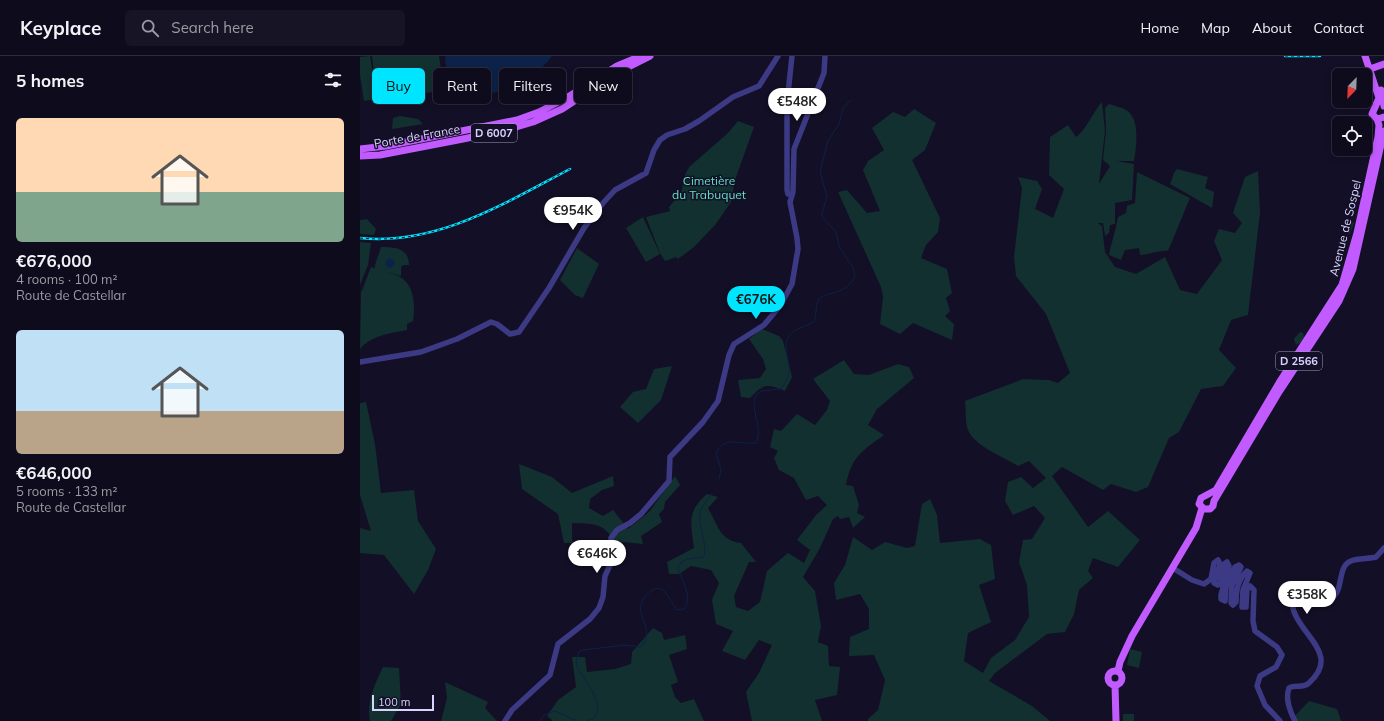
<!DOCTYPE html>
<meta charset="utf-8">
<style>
:root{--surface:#0e0b1c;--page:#171425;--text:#f1f3f6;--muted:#9b9ba3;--line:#2e2b3b;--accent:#00e5ff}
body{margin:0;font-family:Mulish,sans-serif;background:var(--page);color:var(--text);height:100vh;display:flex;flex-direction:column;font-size:15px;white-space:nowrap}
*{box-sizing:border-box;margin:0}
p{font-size:13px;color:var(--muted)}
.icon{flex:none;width:22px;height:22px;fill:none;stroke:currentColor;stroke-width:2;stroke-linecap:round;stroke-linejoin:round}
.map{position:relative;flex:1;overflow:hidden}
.panel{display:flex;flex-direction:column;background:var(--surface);width:360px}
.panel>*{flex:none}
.hud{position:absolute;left:12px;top:12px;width:380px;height:36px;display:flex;gap:8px}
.needle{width:26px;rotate:203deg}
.tools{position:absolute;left:972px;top:12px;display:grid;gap:8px}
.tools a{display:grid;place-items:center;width:40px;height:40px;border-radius:6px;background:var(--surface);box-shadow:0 2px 6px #0003,0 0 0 1px var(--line);font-size:20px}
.scale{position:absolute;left:12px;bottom:10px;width:62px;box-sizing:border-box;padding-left:4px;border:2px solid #d9d4ff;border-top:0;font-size:11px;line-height:14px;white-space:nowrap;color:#d9d4ff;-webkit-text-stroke:3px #130f26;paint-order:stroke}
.price{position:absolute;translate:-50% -34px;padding:0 9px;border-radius:14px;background:#fff;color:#222;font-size:13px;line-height:26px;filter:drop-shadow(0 1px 2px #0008)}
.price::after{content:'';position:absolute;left:50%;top:24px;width:12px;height:9px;margin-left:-6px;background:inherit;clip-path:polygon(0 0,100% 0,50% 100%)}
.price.selected{background:var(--accent);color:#111}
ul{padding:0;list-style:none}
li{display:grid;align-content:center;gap:8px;height:212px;padding:0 16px}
li span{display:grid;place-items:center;height:124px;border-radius:6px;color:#555}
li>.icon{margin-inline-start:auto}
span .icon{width:72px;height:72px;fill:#fffc;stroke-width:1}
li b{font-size:17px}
h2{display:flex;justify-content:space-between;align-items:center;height:48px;padding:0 16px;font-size:17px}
.pill{padding:0 14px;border-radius:6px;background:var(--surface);box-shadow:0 2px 6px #0003,0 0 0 1px var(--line);font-size:14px;line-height:36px}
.pill.selected{background:var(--accent);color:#111}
header{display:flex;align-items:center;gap:24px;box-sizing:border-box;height:56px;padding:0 20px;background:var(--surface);border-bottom:1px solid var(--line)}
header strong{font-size:19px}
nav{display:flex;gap:22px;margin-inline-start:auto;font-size:14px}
.search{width:280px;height:36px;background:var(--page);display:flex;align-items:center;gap:10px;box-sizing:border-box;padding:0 14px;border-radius:6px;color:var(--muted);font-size:15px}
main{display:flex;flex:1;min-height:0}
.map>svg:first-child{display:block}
.green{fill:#12302f}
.water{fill:#0c2248}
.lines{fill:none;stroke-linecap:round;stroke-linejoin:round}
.stream{stroke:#0c2248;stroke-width:1}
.minor{stroke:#3d3a85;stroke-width:5.5}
.major{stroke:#c25bff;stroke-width:7}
.rail-casing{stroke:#00e5ff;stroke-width:2.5}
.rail{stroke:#130f26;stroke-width:1;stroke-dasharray:3;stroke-linecap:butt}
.labels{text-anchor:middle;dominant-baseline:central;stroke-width:3;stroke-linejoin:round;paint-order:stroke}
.shield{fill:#130f26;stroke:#9e99be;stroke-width:1}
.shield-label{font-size:11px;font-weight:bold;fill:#d9d4ff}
.street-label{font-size:12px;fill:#d9d4ff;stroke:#130f26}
.park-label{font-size:12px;fill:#5fe0c0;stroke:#130f26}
</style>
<header>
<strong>Keyplace</strong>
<div class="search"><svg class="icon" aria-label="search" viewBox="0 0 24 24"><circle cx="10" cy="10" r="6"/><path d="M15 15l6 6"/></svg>Search here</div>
<nav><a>Home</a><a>Map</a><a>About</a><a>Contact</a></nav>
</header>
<main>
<section class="panel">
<h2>5 homes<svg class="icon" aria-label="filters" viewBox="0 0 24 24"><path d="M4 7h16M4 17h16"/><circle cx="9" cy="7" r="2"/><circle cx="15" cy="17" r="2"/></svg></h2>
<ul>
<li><span style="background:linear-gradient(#ffd9b3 60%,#7fa58c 0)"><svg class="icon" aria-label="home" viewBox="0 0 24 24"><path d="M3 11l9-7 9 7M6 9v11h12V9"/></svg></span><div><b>€676,000</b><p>4 rooms · 100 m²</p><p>Route de Castellar</p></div></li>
<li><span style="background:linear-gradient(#bfe0f5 65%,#b9a48a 0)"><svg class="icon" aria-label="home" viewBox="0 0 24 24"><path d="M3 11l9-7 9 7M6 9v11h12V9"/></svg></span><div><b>€646,000</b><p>5 rooms · 133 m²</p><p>Route de Castellar</p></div></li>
</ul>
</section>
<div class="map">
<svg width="1024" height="665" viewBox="0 0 1024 665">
<rect width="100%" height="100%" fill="#130f26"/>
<path class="green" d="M10 0 17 43 4 45 0 19V1Z
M12 0H79L84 34 18 45Z
M742 46 745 75 739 128 750 110 743 104 746 75 745 52 749 48C754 50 761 51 766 54 781 63 776 91 774 105H757L774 108 772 144 755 147V168L750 169 749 177 745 180 743 167H738L742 170 745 196 755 211 776 218 805 201 820 234 837 238 862 204 854 185 859 173 875 177 882 167 873 157 885 121 898 115 900 157 888 259 871 264 859 294 876 312 863 330 841 333 819 376 809 382 788 431 776 436 751 428 743 434 702 411 692 420 728 471 748 455 780 484 758 511 733 502 728 515 733 522 719 534 714 558 705 576 687 578 635 617 629 625 672 650 690 665H508V663L518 654 525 624 514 599 489 600 490 581 509 573V553L500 538 476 544 474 527 485 509 493 481 512 494 525 486 547 492 555 490 562 448 570 443 577 459 580 487 620 483 631 489 635 523 619 529 631 566 608 577 604 605 623 617 631 602 655 584 669 561 667 529 659 506 663 484 672 483 685 462 674 450 653 459 645 445 648 426 661 421 673 432 686 422 669 405 658 410C644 401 614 390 608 374 605 366 606 353 605 345L663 323 689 324 698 327 710 317 686 258 656 220 654 201 662 132 658 121 677 125 682 133 675 153 693 162 704 133 689 119 690 81 708 69 716 81C727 73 732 57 742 46Z
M554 53 576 67 565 94 552 104 580 162 578 176 566 189 561 202 587 213 592 237 586 242 590 255 585 260 594 268 592 284 553 267 540 278 520 268 523 241 521 231 478 136 487 134 507 157 520 155 503 114 508 105 524 94 512 72 533 56 545 61Z
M40 60 58 63 63 68 32 73 33 62Z
M378 65 394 71 375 124 371 146 355 169 334 191 318 203 316 201 305 205 300 197 286 161 310 155 309 151 321 137 325 119 329 111 368 77Z
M817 113 848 121 845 132 854 136 852 152 810 128 814 117Z
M777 116 830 142 808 195C799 194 790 199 780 199L779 192 765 194 761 204 749 199C751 187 756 174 758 161L766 157 767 150 775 147Z
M283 161 300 198 286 206 266 172Z
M7 163 16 173 14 179 0 178V164Z
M990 164 994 167 990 178 986 176Z
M0 186 11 187 8 209 0 229Z
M21 191C35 191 49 192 49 209H44L41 211V220L26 216C31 218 39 219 43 223 55 232 55 252 53 265L47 268V274C31 277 10 280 0 293L1 237 11 211 25 215 15 212V209Z
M217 192 239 208 223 242 215 239 200 224Z
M402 273 419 280 423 285 432 321 425 335C407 328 404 327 390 342L381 341 378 324 400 322 406 313 403 303 389 283Z
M940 276 943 277 944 281 942 286 936 289 934 283Z
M484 304 494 318 509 319 538 308 549 311 554 322 517 353 508 369 524 379C502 395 491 401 486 429L493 430 499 449 497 457 505 461 493 472 489 461 480 463 478 460 473 463 460 492 443 521 455 535 461 570 458 586 468 590 469 610 480 611 477 639 455 644 462 665H392L386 636 399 617 412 589 399 584 385 604 362 595 373 575 356 568 352 544 359 527 351 514 331 510 319 518H309L307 506 334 492C331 468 326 456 347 438L358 441 348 452C358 469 360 485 381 487L396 506H389L374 540 376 551 388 555 400 546 407 515 428 497 444 507 450 494 437 484 456 459 467 449 458 440 446 444 434 422 419 414 414 402 418 395 410 391 414 373 421 375 437 358 455 369 467 354 470 345 453 323Z
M312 310 301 344 278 367 260 351 273 336 286 333 294 313Z
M6 346 15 388 21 437 54 434 58 465 76 493 68 514 54 538 24 499 0 497V472L11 475 0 439V347Z
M159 408 192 421 212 437 253 420 254 430 242 434 230 443 229 452 243 460 253 454 268 473 289 456 315 420 320 429 305 446 304 453 299 458 302 466 281 480 283 488 254 485C243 466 232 468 212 467V487H204L198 458 162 433Z
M293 572 302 577 304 584 325 579 327 593 309 599 318 626 311 629 315 641 321 647 334 643 344 665H193L187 660 198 644 216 631 212 601H225L227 616 255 613 271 608 272 596Z
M770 593 782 596 779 612 767 609Z
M23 611 39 612 41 648 31 665H10C6 647 15 627 23 611Z
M85 626 128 646 125 652 137 665H81L87 642Z
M949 645 977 653 981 665H937L935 660Z
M763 658H774V665H763Z"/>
<path class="water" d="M85 0H192C169 32 124 47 88 33Z
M25.5 207a4.5 4.5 0 1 1 9 0a4.5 4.5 0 1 1-9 0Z"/>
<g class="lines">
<path class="stream" d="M359 423 361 414 356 397C365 379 380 389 396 387 404 371 389 354 396 339L401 335 421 333C439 311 420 297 428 282 432 272 447 271 454 265 457 259 455 249 459 243 463 236 486 240 495 220L493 212 479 190 476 176 462 161V157L467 141 460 115 468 85 479 68 483 52 491 44
M180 665 184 659 195 655 217 665
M227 665C254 658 224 624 217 611L216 605 219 596 223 594 265 589 280 591C294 579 282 566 280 552 282 543 293 526 304 535 309 540 312 548 317 554L324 553C333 540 322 525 318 512L321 506 328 503 344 501C348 485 336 469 341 454 343 448 348 444 351 438"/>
<path class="minor" d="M431 139 428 138 427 134V47L432 0
M0 306 61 296 97 283 131 266 137 268 150 278 159 276 189 232 224 172 243 147 255 134 286 117 294 94 300 84 307 79 325 73 339 65 373 41 399 30 418 0
M816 514 832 524 844 528 851 523 854 507 858 504 860 508 854 527 858 529 860 528 864 508 867 506 869 510 861 539V543L865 545 866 531 875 511 879 509 881 511 872 529 871 547 873 549 876 546C876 534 878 523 887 515L890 517 883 534 882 551H886L887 533 890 530 894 534 893 565 895 575 917 591 922 599 916 611 900 620 897 630 905 649 920 665
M145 665 152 654 190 619 198 588 230 563 239 552 243 541 245 520 251 507V482L257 474 270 467 281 458 309 425 310 401 343 366 358 345 369 299 374 288 404 269 420 250 432 228 438 193 437 182 430 146 433 136 434 93 464 17 465 0
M935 665C930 656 925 642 929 632 935 628 943 633 949 627 983 596 935 578 932 547 942 532 961 550 972 542 984 534 977 510 991 505 998 502 1008 503 1016 501L1024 492"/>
<path class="major" d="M1005 0 1019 42 1012 58 1017 63 1024 61
M1010 13 1024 8
M1021 34 1024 50
M1017 63 1019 69 1018 81 997 177 982 229 919 327 856 434 841 442 839 448 844 453H850L853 450 854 445 919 336 979 245 993 213 1024 75
M0 93 26 90 157 64 179 56 208 41 257 10 281 0
M0 100 20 99 103 83 146 74 173 66 202 53 260 15 290 0
M748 622a7 7 0 1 1 14 0a7 7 0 1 1-14 0Z
M758 615 760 606 772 580 836 472 842 452
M755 629 756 665"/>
<defs>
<path id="rail" d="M925 0H960
M0 182C77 190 145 147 210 113"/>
</defs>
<use href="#rail" class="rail-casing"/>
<use href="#rail" class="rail"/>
</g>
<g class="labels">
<g class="shield">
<rect x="111" y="68" width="46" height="18" rx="3"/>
<rect x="916" y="296" width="46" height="18" rx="3"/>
</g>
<g class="shield-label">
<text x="134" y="77">D 6007</text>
<text x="939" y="305">D 2566</text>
</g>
<g class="street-label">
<text transform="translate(57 80) rotate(-10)">Porte de France</text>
<text transform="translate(985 172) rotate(-76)">Avenue de Sospel</text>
</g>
<g class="park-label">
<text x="349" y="124">Cimetière<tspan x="349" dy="14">du Trabuquet</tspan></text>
</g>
</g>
</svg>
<div class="tools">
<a><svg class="needle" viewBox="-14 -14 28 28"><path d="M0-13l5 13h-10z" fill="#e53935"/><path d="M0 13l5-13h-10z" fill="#9b9ba3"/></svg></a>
<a><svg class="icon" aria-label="locate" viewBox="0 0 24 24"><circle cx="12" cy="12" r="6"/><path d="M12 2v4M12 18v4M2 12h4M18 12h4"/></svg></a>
</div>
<div class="scale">100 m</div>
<b class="price" style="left:437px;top:66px">€548K</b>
<b class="price" style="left:213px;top:175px">€954K</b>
<b class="price selected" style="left:396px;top:264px">€676K</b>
<b class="price" style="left:237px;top:518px">€646K</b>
<b class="price" style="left:947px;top:559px">€358K</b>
<div class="hud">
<a class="pill selected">Buy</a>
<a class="pill">Rent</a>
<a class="pill">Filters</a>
<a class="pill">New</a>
</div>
</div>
</main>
